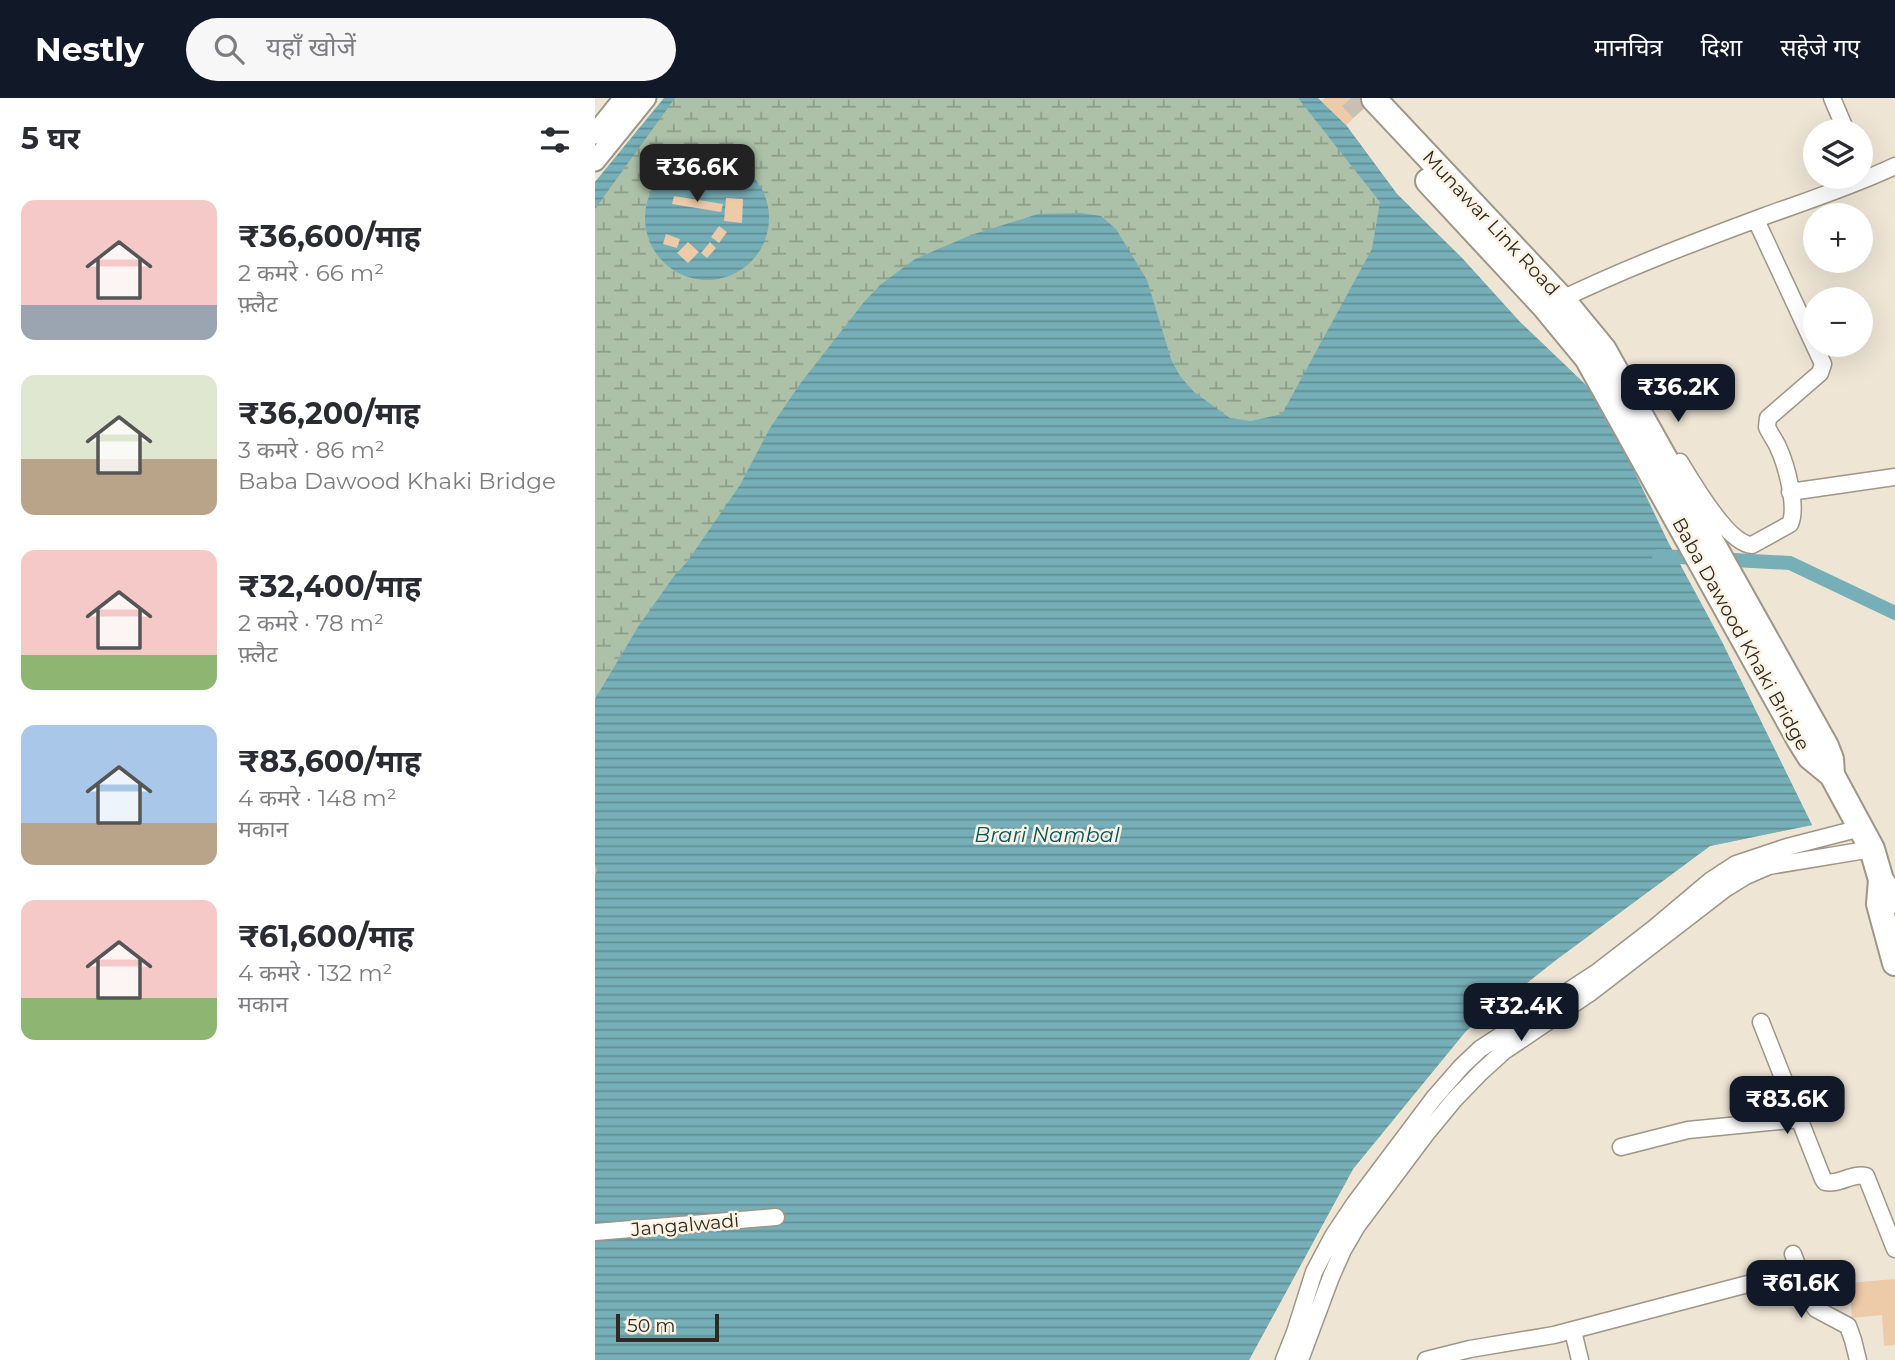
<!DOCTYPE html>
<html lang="hi">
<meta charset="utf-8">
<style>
:root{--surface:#fff;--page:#f7f7f7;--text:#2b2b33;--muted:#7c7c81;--accent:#111827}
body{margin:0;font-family:Montserrat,"Noto Sans Devanagari",sans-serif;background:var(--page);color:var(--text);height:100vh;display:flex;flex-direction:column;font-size:26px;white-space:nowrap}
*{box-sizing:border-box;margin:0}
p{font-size:23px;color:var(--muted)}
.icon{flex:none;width:38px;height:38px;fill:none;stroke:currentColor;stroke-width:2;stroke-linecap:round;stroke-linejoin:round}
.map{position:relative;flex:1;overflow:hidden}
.drawer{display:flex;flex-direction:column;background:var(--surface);width:595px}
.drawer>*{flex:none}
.fabs{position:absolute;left:1208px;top:21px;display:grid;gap:14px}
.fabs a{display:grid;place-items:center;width:70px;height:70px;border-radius:50%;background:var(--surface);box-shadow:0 7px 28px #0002;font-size:35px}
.scale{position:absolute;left:21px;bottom:18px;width:103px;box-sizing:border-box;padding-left:7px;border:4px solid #2e2b25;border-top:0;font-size:19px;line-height:24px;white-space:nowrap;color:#2e2b25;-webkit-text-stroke:5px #fcf2e2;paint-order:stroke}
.price{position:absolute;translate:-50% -60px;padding:0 16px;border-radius:14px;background:var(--accent);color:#fff;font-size:23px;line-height:46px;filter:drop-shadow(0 2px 4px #0008)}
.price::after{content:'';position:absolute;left:50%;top:42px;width:21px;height:16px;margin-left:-10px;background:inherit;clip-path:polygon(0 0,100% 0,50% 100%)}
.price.on{background:#222;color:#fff}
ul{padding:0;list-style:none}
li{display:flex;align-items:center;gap:21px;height:175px;padding:0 21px}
li span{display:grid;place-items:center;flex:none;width:196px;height:140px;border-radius:14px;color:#555}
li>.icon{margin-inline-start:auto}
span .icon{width:84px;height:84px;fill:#fffc;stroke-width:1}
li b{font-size:30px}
h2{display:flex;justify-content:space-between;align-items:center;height:84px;padding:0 21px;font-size:30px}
header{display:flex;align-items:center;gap:42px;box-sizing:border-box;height:98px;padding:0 35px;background:var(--accent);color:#fff}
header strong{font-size:33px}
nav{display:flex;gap:38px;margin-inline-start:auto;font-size:24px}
.search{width:490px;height:63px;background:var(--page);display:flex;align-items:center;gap:18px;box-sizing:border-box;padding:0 24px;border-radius:38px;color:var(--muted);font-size:26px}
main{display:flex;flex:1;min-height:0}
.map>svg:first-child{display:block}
.wetland{fill:url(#wetland-marsh)}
.water{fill:url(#water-rules)}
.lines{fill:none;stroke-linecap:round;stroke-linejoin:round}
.canal{stroke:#76afb8;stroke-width:14}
.building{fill:#edcaa8}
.primary-tunnel{stroke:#c8c0b2;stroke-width:24;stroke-dasharray:24 12;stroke-linecap:butt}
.minor-casing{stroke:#9e9686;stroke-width:19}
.tertiary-casing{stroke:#9e9686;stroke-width:23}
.primary-casing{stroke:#9e9686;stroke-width:28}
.minor{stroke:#fff;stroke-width:16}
.tertiary{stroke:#fff;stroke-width:19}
.primary{stroke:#fff;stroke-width:24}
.labels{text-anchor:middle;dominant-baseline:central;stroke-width:5;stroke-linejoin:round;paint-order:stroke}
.street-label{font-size:19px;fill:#2e2b25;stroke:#fcf2e2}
.water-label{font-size:21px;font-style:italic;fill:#035963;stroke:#fcf2e2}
</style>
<header>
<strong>Nestly</strong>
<div class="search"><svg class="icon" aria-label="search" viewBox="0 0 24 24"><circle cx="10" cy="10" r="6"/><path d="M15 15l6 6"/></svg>यहाँ खोजें</div>
<nav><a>मानचित्र</a><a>दिशा</a><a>सहेजे गए</a></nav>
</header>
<main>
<section class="drawer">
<h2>5 घर<svg class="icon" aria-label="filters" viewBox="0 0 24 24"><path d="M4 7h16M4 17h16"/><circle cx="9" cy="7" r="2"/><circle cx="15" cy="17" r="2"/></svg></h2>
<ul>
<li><span style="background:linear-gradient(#f6c9c9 75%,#9aa5b1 0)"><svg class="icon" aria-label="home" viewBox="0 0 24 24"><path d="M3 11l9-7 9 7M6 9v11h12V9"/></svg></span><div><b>₹36,600/माह</b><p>2 कमरे · 66 m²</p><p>फ़्लैट</p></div></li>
<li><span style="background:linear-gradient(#dfe7d0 60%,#b9a48a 0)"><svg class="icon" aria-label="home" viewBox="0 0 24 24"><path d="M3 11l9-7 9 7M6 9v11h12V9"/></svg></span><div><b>₹36,200/माह</b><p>3 कमरे · 86 m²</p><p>Baba Dawood Khaki Bridge</p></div></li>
<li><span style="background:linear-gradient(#f6c9c9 75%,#8fb573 0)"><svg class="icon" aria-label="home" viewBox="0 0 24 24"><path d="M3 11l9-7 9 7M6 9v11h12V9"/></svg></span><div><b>₹32,400/माह</b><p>2 कमरे · 78 m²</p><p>फ़्लैट</p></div></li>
<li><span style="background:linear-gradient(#a9c7e8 70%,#b9a48a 0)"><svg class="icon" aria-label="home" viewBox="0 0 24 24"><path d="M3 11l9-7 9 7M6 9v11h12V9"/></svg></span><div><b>₹83,600/माह</b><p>4 कमरे · 148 m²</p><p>मकान</p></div></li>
<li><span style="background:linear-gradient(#f6c9c9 70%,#8fb573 0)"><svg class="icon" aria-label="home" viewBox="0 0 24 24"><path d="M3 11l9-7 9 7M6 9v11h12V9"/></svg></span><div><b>₹61,600/माह</b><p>4 कमरे · 132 m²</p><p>मकान</p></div></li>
</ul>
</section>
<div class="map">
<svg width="1300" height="1262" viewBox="0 0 1300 1262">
<defs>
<pattern id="wetland-marsh" width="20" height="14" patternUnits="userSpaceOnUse" patternTransform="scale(1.75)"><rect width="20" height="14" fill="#acc1a7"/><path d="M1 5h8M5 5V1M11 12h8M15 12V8" fill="none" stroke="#8c9d88"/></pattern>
<pattern id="water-rules" width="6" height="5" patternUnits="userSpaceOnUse" patternTransform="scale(1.75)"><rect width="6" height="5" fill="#76afb8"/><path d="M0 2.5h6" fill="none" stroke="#618f95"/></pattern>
</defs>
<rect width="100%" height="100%" fill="#eee5d5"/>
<path class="wetland" d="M69 0H723L751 27 802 96 867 160 925 224 992 288 1037 369 1073 444 1127 544 1217 727 1115 748 961 862 871 933 758 1071 654 1262H0V84Z"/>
<path class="water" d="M69 0H80L0 111V84Z
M703 0H723L751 27 802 96 867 160 925 224 992 288 1037 369 1073 444 1127 544 1217 727 1115 748 961 862 871 933 758 1071 654 1262H0V777L2 772 0 766V601L43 529 79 478 92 464 145 387 175 330 205 286 269 204 285 187 320 161 376 137 443 116 485 115 506 118 521 131 552 182 576 261 585 278 599 294 635 320 656 323 687 316 777 151 785 104Z
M50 120a62 62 0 1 1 124 0a62 62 0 1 1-124 0Z"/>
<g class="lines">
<path class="canal" d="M1064 458 1195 465 1300 515"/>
</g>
<path class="building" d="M730 0H780L751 27 726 3Z
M79 98 128 106 126 114 77 106Z
M131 100 148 101 147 125 129 123Z
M124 128 132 134 124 145 116 139Z
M71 136 85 141 82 150 68 146Z
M93 144 104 154 93 165 82 155Z
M115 144 121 150 112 160 106 155Z
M1300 1181V1247L1289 1248 1287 1217 1257 1220 1254 1185Z"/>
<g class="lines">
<path class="primary-tunnel" d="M756 0 767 12"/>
<defs>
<path id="minor" d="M1237 0 1251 33
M961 204C1028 171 1100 144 1170 118 1214 102 1258 88 1300 68
M1085 364C1097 384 1133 446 1157 447L1195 426C1203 409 1191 366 1183 349 1180 342 1175 336 1172 329L1173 320 1225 275 1228 266 1161 122
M1195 394 1300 379
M1166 924 1228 1081 1230 1084C1245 1087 1256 1075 1271 1078L1300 1151
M1026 1049 1093 1032 1205 1021
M0 1134 181 1119
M1198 1156 1216 1204 1221 1211 1253 1228 1258 1242 1263 1262
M978 1233 985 1262
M689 1262 700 1234 719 1174 738 1138 760 1105 839 1000 866 969 885 951 1001 875 1058 831 1115 783 1141 766 1192 749 1266 730
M705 1262 736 1179 748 1152 762 1128 831 1036 859 1002 885 975 908 954 995 895 1130 791 1151 778 1174 768 1277 751
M831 1262 875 1251 959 1237 1168 1182"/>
<path id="tertiary" d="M0 36 29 0
M0 63 51 0"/>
<path id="primary" d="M779 1 967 201 1009 252 1231 648 1236 661 1237 677 1277 751 1286 782 1300 803
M833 83 950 209 992 260 1205 643 1215 659 1237 677
M1286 782 1284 806 1300 865"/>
</defs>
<use href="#minor" class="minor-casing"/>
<use href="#tertiary" class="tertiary-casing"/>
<use href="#primary" class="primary-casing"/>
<use href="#minor" class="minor"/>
<use href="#tertiary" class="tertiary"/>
<use href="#primary" class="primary"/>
</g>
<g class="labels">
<g class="street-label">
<text transform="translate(896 125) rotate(47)">Munawar Link Road</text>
<text transform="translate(1146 536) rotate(61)">Baba Dawood Khaki Bridge</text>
<text transform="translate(90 1127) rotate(-5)">Jangalwadi</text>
</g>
<g class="water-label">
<text x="452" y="736">Brari Nambal</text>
</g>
</g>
</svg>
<div class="fabs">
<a><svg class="icon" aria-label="layers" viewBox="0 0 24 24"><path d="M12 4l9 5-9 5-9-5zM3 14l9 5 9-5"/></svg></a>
<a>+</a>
<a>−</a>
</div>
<div class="scale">50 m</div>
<b class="price on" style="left:102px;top:106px">₹36.6K</b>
<b class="price" style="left:1083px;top:326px">₹36.2K</b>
<b class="price" style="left:926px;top:945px">₹32.4K</b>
<b class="price" style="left:1192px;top:1038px">₹83.6K</b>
<b class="price" style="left:1206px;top:1222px">₹61.6K</b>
</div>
</main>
